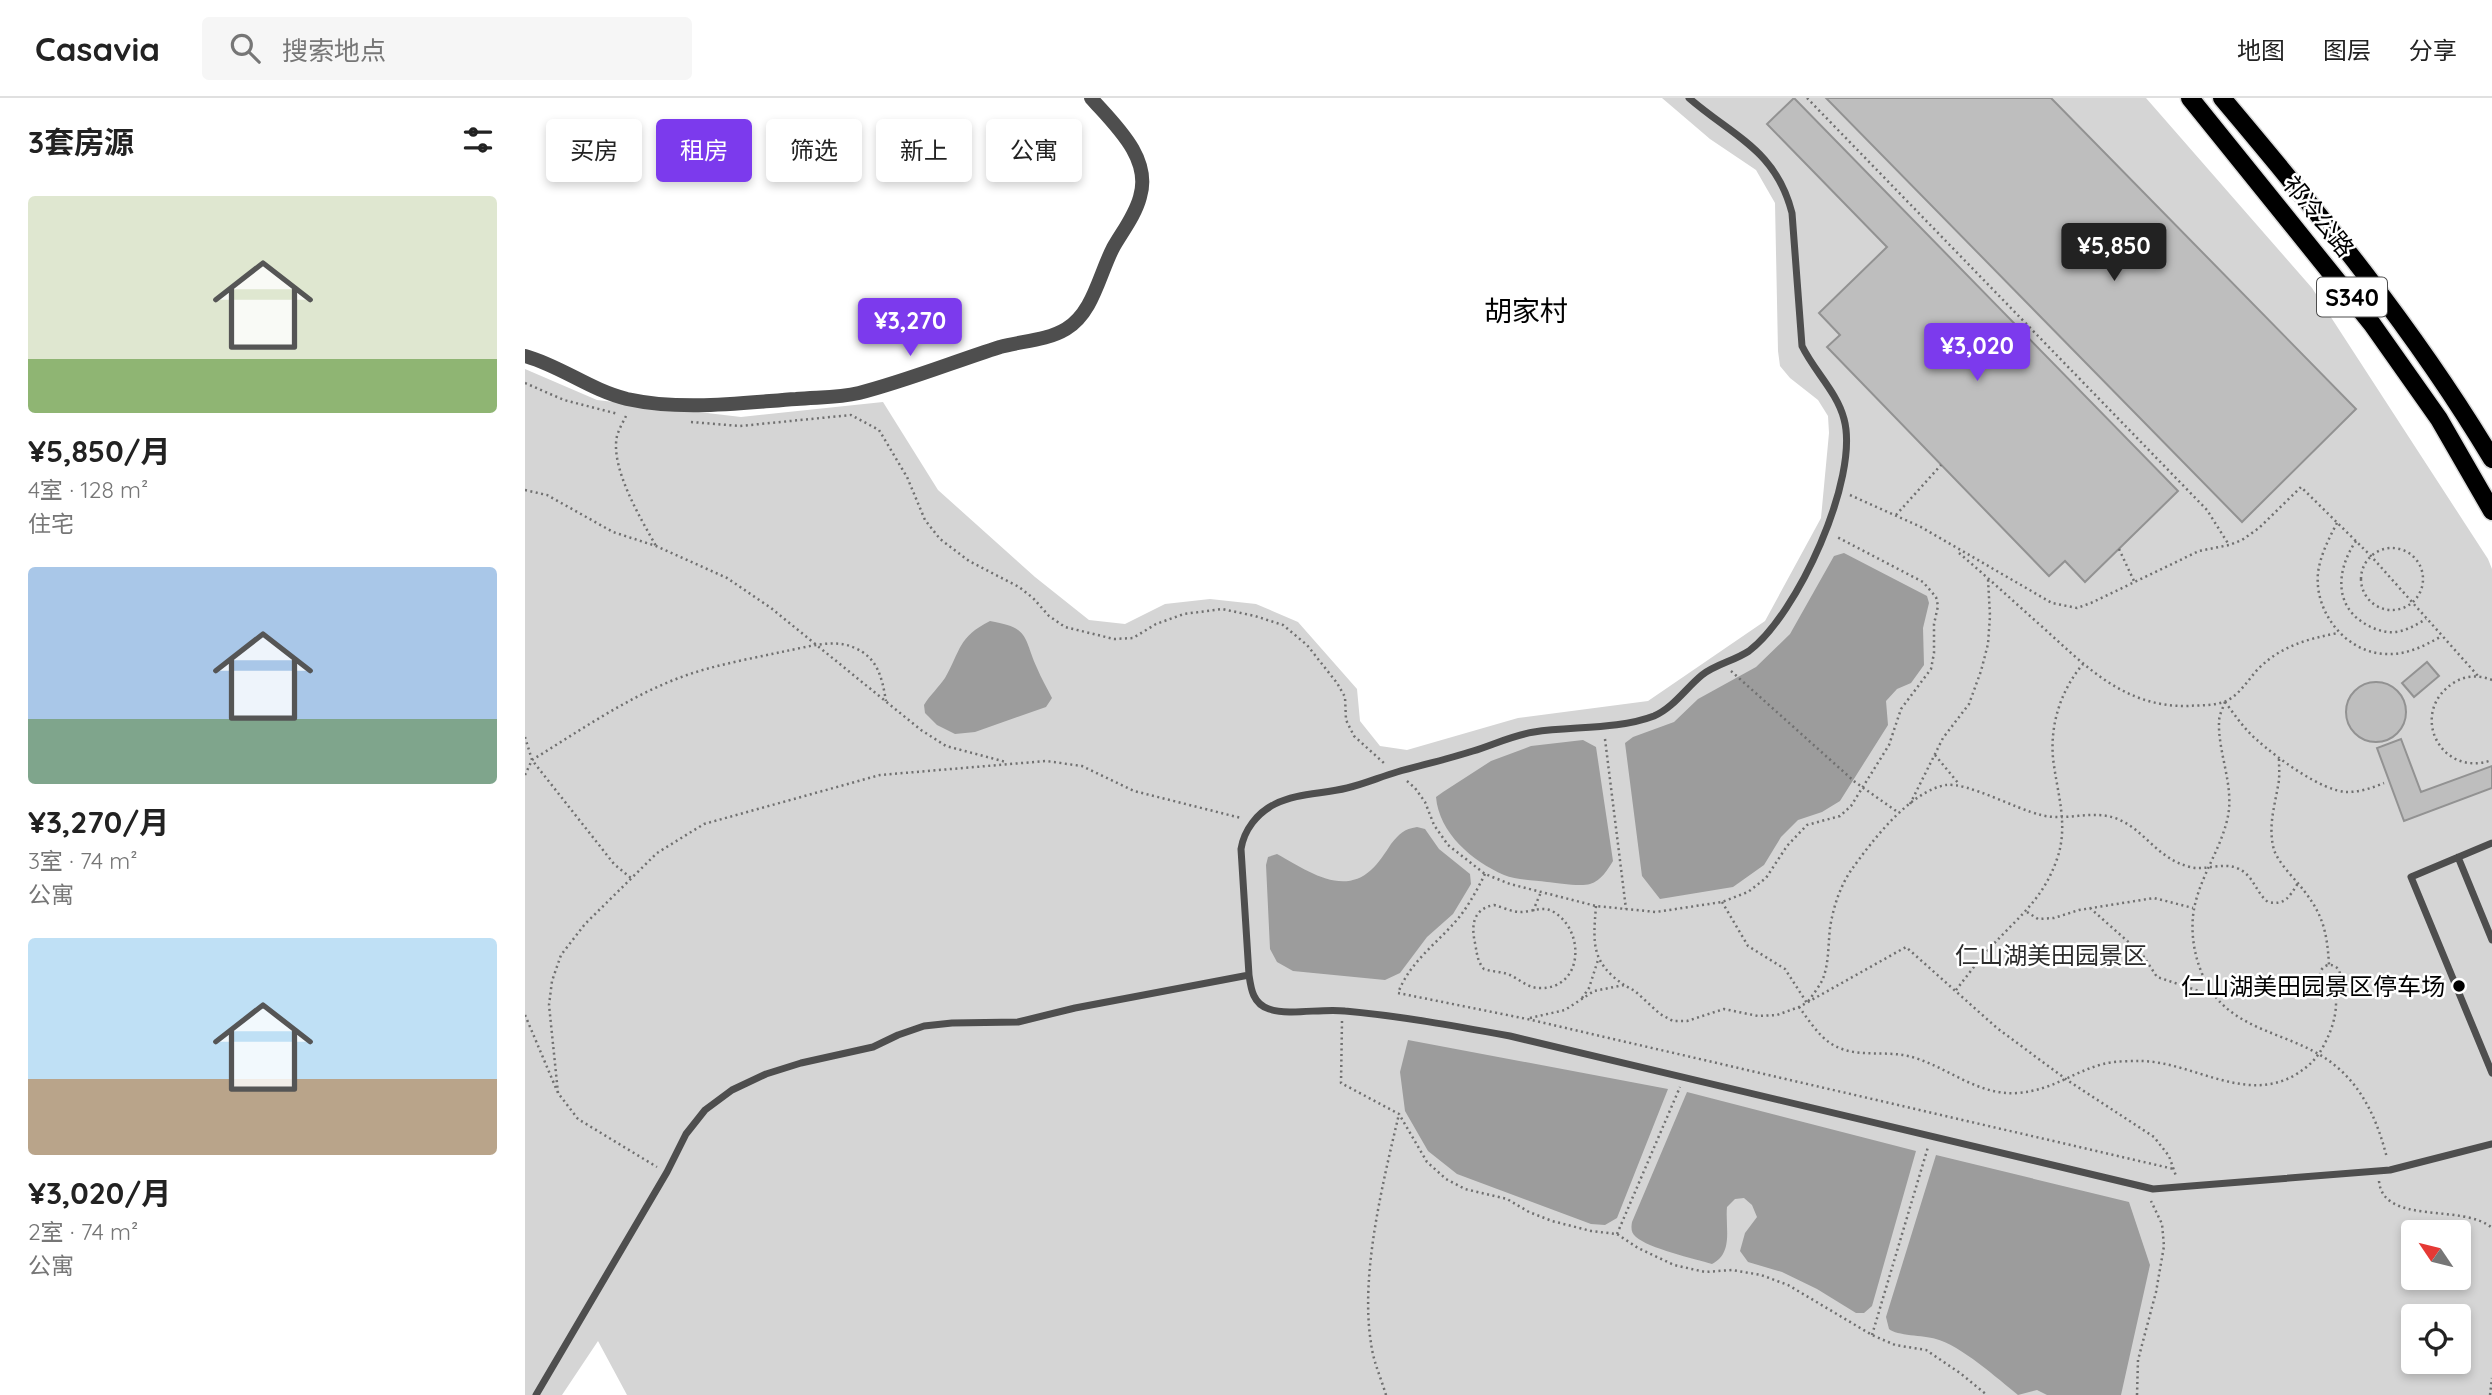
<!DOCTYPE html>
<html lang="zh">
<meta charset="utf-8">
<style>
:root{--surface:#fff;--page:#f6f6f6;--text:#222;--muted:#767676;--line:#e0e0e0;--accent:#7c3aed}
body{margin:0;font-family:Quicksand,"Noto Sans SC",sans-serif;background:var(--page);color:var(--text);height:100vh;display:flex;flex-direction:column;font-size:26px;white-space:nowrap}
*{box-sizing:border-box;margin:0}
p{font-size:23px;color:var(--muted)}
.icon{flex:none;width:38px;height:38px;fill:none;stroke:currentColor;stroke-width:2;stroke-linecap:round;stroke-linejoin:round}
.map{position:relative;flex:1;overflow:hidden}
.drawer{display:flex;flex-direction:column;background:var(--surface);width:525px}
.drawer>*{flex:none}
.hud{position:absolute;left:21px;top:21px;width:665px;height:63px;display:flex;gap:14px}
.needle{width:46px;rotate:305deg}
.fabs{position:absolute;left:1876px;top:1122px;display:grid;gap:14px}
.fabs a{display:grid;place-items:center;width:70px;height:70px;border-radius:7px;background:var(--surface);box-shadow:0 4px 10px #0003;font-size:35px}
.price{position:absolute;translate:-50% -60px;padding:0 16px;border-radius:7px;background:var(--accent);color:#fff;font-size:23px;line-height:46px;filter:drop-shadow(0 2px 4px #0008)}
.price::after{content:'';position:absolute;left:50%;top:42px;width:21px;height:16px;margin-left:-10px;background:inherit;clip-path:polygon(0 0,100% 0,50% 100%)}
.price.current{background:#222;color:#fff}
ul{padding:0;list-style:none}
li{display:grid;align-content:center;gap:14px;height:371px;padding:0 28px}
li span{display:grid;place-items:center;height:217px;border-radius:7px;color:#555}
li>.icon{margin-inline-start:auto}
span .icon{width:126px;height:126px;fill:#fffc;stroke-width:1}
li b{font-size:30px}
h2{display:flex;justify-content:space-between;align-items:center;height:84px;padding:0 28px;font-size:30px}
.tag{padding:0 24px;border-radius:7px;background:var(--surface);box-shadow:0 4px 10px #0003;font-size:24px;line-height:63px}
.tag.current{background:var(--accent);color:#fff}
header{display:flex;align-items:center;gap:42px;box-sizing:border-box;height:98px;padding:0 35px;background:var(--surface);border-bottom:2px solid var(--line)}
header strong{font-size:33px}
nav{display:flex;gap:38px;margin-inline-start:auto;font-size:24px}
.search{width:490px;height:63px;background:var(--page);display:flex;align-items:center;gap:18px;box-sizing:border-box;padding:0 24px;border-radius:7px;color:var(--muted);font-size:26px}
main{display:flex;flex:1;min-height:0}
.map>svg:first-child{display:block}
.green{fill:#d5d5d5;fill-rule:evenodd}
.water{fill:#9c9c9c}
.building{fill:#bebebe;stroke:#929292;stroke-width:2}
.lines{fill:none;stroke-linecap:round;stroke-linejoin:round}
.primary-casing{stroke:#dbdbdb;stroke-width:21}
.path{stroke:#707070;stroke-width:2.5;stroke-dasharray:2 3.5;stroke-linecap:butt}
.lane{stroke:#4e4e4e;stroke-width:7}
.street{stroke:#4e4e4e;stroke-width:14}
.primary{stroke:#000;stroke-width:18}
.poi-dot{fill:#000;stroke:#fff;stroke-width:2.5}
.labels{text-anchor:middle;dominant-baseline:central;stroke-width:5;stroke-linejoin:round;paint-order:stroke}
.shield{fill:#fff;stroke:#4c4c4c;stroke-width:2}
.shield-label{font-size:23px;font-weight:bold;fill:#000}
.street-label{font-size:24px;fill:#000;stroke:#fff}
.park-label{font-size:24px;fill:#2c2c2c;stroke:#fff}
.poi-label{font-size:24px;fill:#000;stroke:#fff;text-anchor:end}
.quarter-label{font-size:28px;fill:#000;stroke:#fff}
</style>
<header>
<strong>Casavia</strong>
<div class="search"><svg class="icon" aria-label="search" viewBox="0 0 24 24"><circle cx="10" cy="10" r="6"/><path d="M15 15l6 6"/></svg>搜索地点</div>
<nav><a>地图</a><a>图层</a><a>分享</a></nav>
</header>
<main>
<section class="drawer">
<h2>3套房源<svg class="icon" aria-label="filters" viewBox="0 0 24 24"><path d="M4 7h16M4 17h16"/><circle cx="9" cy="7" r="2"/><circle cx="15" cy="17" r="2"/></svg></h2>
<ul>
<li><span style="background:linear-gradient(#dfe7d0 75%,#8fb573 0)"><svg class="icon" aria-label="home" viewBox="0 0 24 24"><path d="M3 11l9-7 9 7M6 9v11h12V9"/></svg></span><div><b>¥5,850/月</b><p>4室 · 128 m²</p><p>住宅</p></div></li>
<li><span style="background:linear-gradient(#a9c7e8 70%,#7fa58c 0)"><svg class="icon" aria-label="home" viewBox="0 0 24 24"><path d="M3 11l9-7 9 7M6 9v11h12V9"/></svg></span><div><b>¥3,270/月</b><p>3室 · 74 m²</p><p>公寓</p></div></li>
<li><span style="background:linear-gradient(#bfe0f5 65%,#b9a48a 0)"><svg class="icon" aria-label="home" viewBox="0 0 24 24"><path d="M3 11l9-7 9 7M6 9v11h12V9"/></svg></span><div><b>¥3,020/月</b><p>2室 · 74 m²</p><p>公寓</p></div></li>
</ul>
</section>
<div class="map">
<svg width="1967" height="1297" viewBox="0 0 1967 1297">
<rect width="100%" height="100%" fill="#fff"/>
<path class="green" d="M1137 0H1621L1787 190 1963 461 1967 471V1297H102L73 1243 37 1297H0V271L72 302 216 319 358 304 413 392 510 479 564 522 600 526 640 506 685 501 731 506 773 524 832 591 835 623 855 648 882 652 993 620 1123 603 1240 523 1296 420 1304 335 1303 318 1293 302 1265 280 1255 268 1253 253 1250 105 1231 72 1185 41ZM1888 1134H1934V1180H1888ZM1888 1218H1934V1264H1888Z"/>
<path class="water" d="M1319 455 1402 498 1404 505 1398 530 1399 567 1386 585 1372 591 1361 603 1363 627 1315 703 1297 714 1273 722 1256 739 1239 767 1208 789 1135 801 1117 778 1100 645 1108 639 1149 624 1173 601 1231 569 1265 536 1309 458Z
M465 523C505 530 498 538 512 570 516 580 522 590 527 600L521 609 450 634 430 636 412 627 400 615 399 607C405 597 414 589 420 580 436 552 433 539 465 523Z
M1058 642 1071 649 1088 763C1083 771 1076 783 1065 786 1056 789 1032 785 1022 784 1009 782 991 782 979 777 947 763 914 735 911 699L918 694 966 663 1006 648Z
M892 729 900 731 914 751 945 776 946 786 928 816 902 839 875 875 860 882 768 873 752 864 745 851 741 767 743 759 752 756C780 771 817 799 846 772 854 765 860 755 866 746 874 736 879 731 892 729Z
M883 942 1143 991 1092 1120 1080 1127 1066 1126 932 1076 903 1053 880 1013 875 974Z
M1162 994 1391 1053 1347 1208 1339 1215H1331L1292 1191 1257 1174 1223 1164 1215 1153 1220 1135 1232 1119 1227 1107 1219 1100 1210 1101 1202 1109C1200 1129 1209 1155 1187 1166 1170 1161 1123 1150 1111 1139 1106 1135 1106 1130 1107 1124Z
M1411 1057 1604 1104 1625 1167 1596 1297H1522L1512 1292 1493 1297C1473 1281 1435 1247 1411 1241 1398 1237 1372 1238 1364 1231L1361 1219Z"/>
<path class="building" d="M1269 0 1653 393 1560 484 1540 463 1524 478 1302 249 1315 237 1294 215 1362 149 1242 26Z
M1301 0H1526L1831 311 1717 424Z
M1902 564 1914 578 1889 599 1877 585Z
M1821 614a30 30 0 1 1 60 0a30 30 0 1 1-60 0Z
M1876 641 1896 694 1967 668V690L1879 723 1852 650Z"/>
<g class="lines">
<defs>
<path id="primary" d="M1665 0 1847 226 1914 321 1967 413
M1697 0C1794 115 1890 232 1967 361"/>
</defs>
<use href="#primary" class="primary-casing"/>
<path class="path" d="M1282 0 1682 412 1704 447
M0 285 39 302 93 316
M101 318C98 324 94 331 92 338 85 370 116 421 131 448
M166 324 215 328 326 317 354 332 382 379 400 422 415 441 444 463 494 489 508 500 524 518 540 529 589 541 608 540 631 526 659 516 697 511 730 518 758 527 782 547 812 585 820 599 821 622 829 638 860 666
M0 392 22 397 88 434 131 448 202 480 246 510 396 632 421 648 481 664
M1325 397 1396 429 1527 505 1552 510 1566 505 1674 453 1704 447 1717 442 1734 430 1776 389 1846 458 1954 579
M1371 417 1416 367
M1812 425C1804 440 1795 458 1793 475 1789 514 1821 555 1861 556 1882 557 1899 548 1917 538
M1831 443C1811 472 1808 510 1844 528 1852 532 1861 535 1870 534 1881 533 1891 527 1901 521
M1836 481a31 31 0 1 1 62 0a31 31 0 1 1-62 0Z
M1594 451 1609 483
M1434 455C1461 478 1487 502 1514 526 1559 566 1597 609 1662 608 1674 607 1687 608 1699 604 1714 598 1722 583 1733 571 1756 548 1782 541 1813 535
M1206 573 1330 684 1374 715
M1967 582C1955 577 1941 577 1930 584 1882 613 1915 681 1967 662
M1700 604C1698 610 1694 617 1694 624 1693 655 1709 687 1703 718 1696 753 1672 782 1668 818 1666 839 1670 861 1679 880 1705 937 1769 932 1812 969 1840 993 1853 1025 1862 1060
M1700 604C1710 617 1719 631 1732 642 1751 659 1796 693 1822 694 1835 694 1847 690 1859 685
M0 639 7 662 89 766 106 780
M1080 641 1101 811
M1410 657 1434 686
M1754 661C1754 670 1755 679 1753 688 1749 711 1743 729 1749 752 1753 763 1764 775 1771 783 1796 812 1802 829 1804 867
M0 677 7 662C56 632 107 596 162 577 194 566 229 560 261 553 283 549 309 540 330 550 353 560 357 580 361 603
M882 683 890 690 900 704 909 727 923 747 960 776 985 786 1071 808 1131 814 1197 804 1223 794 1241 780 1262 748 1282 727 1315 718 1326 708 1364 647 1376 611 1406 571 1409 555V526L1413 508 1411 499 1398 484 1312 439
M1385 706 1418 640 1444 606 1456 573 1463 546 1465 518 1463 481
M960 776C952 792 943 809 931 823 910 847 885 864 873 895L1002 921 1649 1071
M1197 804 1223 848 1260 871 1282 905C1287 898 1293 890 1297 883 1304 867 1303 848 1305 830 1308 810 1315 788 1327 771 1347 743 1385 693 1421 687 1442 684 1491 711 1516 717 1542 724 1569 710 1595 722 1621 734 1633 761 1665 769 1680 773 1698 764 1712 770 1729 777 1730 794 1743 804 1760 808 1765 798 1773 785
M969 807C977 809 987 814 995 814 1006 814 1017 808 1027 813 1061 831 1059 892 1014 890 1003 890 994 881 985 877 976 873 967 874 959 871 952 863 952 855 950 845 946 827 948 811 969 807Z
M1071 808C1068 846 1066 864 1099 887
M1565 810 1617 856 1632 879 1689 898
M1008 813 1016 794
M1502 814 1513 821 1529 820 1554 812 1629 800 1668 810
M1795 877a10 10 0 1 1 20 0a10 10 0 1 1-20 0Z
M1431 892C1442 878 1453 863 1465 850 1492 820 1518 802 1532 761 1544 727 1532 695 1528 660 1525 626 1536 592 1558 566
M1057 900 1064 890 1073 862
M1274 909C1283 921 1293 937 1305 945 1329 961 1357 952 1383 958 1421 967 1451 998 1493 995 1528 992 1548 974 1578 966 1589 963 1604 963 1616 963 1668 964 1720 1006 1770 977 1783 969 1792 961 1799 947 1809 928 1815 907 1808 886
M0 917 33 995 53 1021 132 1069
M1005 920 1040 912 1069 893 1099 887 1110 893 1135 916 1148 923H1162L1199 911 1233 918 1252 917 1274 909 1381 849 1472 930 1542 982 1629 1039 1644 1058 1651 1078
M817 923 816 985 874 1016 902 1064 921 1081 940 1091 982 1101 1004 1114 1027 1123 1066 1133 1092 1136 1113 1150 1149 1167 1180 1174 1207 1172 1236 1177 1263 1187 1347 1237 1370 1247 1401 1252 1435 1275 1462 1297
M33 995 24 907 27 883 36 857 60 826 132 755 179 726 355 677 521 663 557 668 609 693 716 720
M1854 1083C1858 1128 1939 1105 1967 1130
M1092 1136 1155 989
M1347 1237 1403 1049
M861 1297C856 1280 848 1263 846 1245 835 1176 858 1084 874 1016
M1612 1297 1613 1262 1631 1194 1639 1148 1637 1126 1626 1103
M1965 1297 1967 1280"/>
<path class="lane" d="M1164 0C1209 39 1251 52 1267 115L1277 248C1289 273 1312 294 1319 321 1335 380 1272 517 1224 553 1209 563 1191 566 1177 577 1161 590 1148 610 1129 618 1092 632 1048 628 1009 634 988 637 968 647 948 653 923 661 897 667 872 674 855 679 839 686 822 690 798 696 771 695 750 706 732 715 719 732 716 751L724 877C726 891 728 906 744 911 765 918 797 910 820 913 875 918 930 928 985 938L1628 1091 1865 1072 1967 1046
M1967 745 1886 779 1967 975
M1933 759 1967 842
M11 1297 142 1074 161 1036 180 1012 207 992 241 976 276 965 348 949 373 937 399 928 427 925 493 924 550 910 724 877"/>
<path class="street" d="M0 258C36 268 65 292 102 301 157 313 216 305 271 301 292 299 313 300 334 295 381 283 428 264 475 249 496 243 521 243 541 231 568 215 574 177 588 150 597 134 610 118 615 99 627 60 590 27 566 0"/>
<use href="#primary" class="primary"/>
</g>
<circle class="poi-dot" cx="1934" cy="888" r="7"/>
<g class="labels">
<rect class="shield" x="1792" y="179.5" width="70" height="39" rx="5"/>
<g class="shield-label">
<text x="1827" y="199">S340</text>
</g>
<g class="street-label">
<text transform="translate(1794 118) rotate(51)">祁冷公路</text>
</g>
<g class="park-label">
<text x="1526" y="857">仁山湖美田园景区</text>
</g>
<g class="poi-label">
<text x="1920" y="888">仁山湖美田园景区停车场</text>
</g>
<g class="quarter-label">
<text x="1001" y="212">胡家村</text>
</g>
</g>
</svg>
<div class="fabs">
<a><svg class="needle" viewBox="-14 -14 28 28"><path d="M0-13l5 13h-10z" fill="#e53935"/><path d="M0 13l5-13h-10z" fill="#767676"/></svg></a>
<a><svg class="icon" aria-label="locate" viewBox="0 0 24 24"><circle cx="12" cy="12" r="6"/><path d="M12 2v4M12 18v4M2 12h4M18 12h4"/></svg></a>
</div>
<b class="price current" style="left:1589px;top:185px">¥5,850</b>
<b class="price" style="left:385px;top:260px">¥3,270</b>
<b class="price" style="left:1452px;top:285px">¥3,020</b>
<div class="hud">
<a class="tag">买房</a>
<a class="tag current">租房</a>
<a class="tag">筛选</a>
<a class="tag">新上</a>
<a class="tag">公寓</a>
</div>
</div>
</main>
